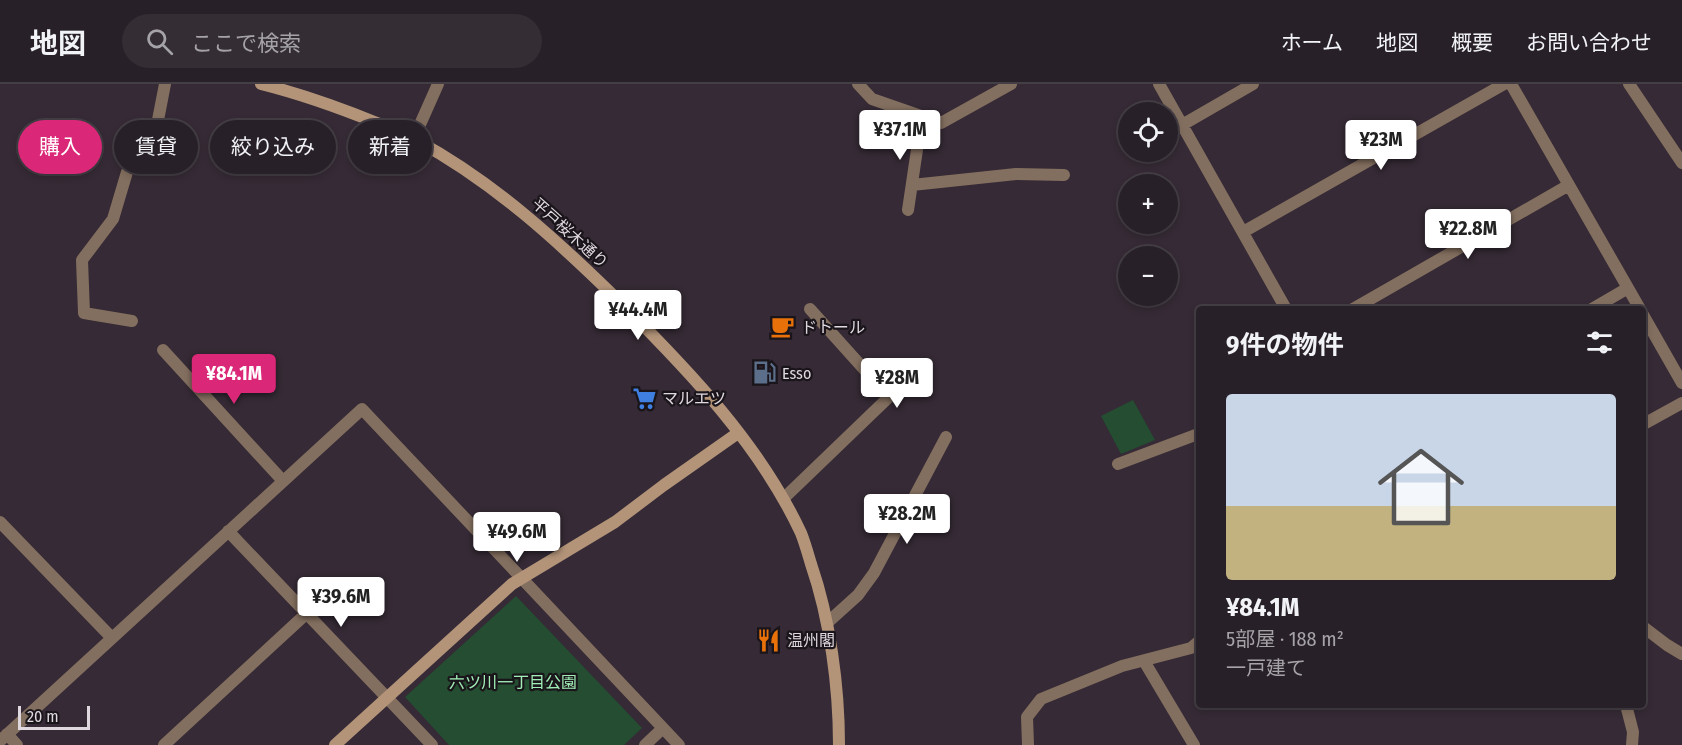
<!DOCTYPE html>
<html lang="ja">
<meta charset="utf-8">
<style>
:root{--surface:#282028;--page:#342d34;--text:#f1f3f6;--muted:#a5a3a8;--line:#443e45;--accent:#db2777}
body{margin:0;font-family:"Fira Sans Condensed","Noto Sans JP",sans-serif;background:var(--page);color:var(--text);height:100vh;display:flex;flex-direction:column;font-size:22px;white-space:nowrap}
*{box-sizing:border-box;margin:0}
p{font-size:20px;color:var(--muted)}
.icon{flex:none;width:33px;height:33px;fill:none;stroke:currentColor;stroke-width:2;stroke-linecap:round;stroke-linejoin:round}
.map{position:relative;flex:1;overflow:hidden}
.details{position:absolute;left:1196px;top:222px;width:450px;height:402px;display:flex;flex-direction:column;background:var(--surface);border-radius:6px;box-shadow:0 3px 9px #0003,0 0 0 2px var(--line)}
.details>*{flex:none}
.top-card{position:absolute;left:18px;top:36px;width:570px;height:54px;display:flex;gap:12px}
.buttons{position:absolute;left:1118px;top:18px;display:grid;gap:12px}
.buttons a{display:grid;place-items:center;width:60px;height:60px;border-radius:50%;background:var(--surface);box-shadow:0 3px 9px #0003,0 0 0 2px var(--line);font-size:30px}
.scale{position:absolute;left:18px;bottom:15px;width:72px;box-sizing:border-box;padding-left:6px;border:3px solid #dfd8df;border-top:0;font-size:16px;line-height:21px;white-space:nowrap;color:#dfd8df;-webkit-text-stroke:4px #1a151a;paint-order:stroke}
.price{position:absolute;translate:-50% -51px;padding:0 14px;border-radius:6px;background:#fff;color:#222;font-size:20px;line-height:39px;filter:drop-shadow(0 2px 3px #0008)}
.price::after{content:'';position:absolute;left:50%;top:36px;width:18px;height:14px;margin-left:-9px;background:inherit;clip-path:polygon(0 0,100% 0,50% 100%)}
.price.on{background:var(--accent);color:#fff}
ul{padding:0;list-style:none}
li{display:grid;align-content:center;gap:12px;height:318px;padding:0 30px}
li+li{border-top:2px solid var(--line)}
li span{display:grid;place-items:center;height:186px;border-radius:6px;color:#555}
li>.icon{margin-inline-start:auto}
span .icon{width:108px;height:108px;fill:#fffc;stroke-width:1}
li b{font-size:26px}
h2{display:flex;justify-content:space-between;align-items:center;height:72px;padding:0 30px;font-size:26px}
.pill{padding:0 21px;border-radius:27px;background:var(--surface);box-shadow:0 3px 9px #0003,0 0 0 2px var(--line);font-size:21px;line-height:54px}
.pill.on{background:var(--accent);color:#fff}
header{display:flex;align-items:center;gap:36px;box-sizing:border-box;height:84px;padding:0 30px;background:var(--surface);border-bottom:2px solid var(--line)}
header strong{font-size:28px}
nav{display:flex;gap:33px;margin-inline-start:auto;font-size:21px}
.search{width:420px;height:54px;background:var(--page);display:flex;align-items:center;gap:15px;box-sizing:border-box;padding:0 21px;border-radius:33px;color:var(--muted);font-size:22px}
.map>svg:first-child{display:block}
.park{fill:#244d32}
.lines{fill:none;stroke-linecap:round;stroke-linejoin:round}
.street{stroke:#836f5f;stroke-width:12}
.secondary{stroke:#b39479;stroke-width:12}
.labels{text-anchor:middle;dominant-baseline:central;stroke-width:4.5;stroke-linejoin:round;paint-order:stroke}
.street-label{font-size:16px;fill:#dfd8df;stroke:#1a151a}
.poi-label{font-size:16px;fill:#dfd8df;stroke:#1a151a;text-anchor:start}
.park-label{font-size:16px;fill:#a0edb6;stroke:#1a151a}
</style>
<header>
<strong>地図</strong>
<div class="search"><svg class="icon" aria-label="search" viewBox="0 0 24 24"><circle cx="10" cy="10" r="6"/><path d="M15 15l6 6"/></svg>ここで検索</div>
<nav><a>ホーム</a><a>地図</a><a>概要</a><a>お問い合わせ</a></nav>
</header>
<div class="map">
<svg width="1682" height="661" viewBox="0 0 1682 661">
<rect width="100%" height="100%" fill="#352a35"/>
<path class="park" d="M1133 316 1155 356 1121 370 1101 332Z
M516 512 642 644 624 661H449L405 613Z"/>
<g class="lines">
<path class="street" d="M858 0 872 15 941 39 1011 0
M1159 0 1286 225
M1511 0 1640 225
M1629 0 1682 79
M1182 41 1253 0
M414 54 438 0
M912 101 1016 90 1064 91
M908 126 922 32
M1243 148 1504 0
M1353 225 1569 101
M1592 225 1628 204
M1642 229 1682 299
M132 237 84 229 82 176 113 135 127 88 158 36 165 0
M163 266 283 397
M1642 341 1682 319
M1118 380 1198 350
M784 414 889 313 810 225
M0 438 112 554
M228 447 432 661
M827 539 858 511 874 489 946 353
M1642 542 1667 561 1682 570
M1144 577 1194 661
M1626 621 1633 648 1632 661
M7 650 17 661
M0 657 362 325 679 661
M164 661 307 529
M645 661 663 644
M1028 661 1027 633 1041 615 1122 582 1191 564 1198 558"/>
<path class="secondary" d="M261 0C301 10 340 24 377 39 390 45 404 49 416 56 494 98 559 158 622 220 690 288 760 361 801 449 805 459 808 470 811 480 830 535 839 603 839 661
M335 661 512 500 615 438 664 401 738 349"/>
</g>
<defs>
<symbol id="cafe-bare" viewBox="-9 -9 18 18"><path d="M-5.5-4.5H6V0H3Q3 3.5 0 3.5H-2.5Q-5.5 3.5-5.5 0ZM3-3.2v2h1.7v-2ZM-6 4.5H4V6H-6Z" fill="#e8710a" stroke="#1a151a" stroke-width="2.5" paint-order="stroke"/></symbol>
<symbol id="fuel-bare" viewBox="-9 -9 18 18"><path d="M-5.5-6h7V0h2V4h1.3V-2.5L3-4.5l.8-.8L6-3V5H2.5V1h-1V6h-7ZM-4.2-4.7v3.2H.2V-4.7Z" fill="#5c6f8a" stroke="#1a151a" stroke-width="2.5" paint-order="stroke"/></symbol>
<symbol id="supermarket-bare" viewBox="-9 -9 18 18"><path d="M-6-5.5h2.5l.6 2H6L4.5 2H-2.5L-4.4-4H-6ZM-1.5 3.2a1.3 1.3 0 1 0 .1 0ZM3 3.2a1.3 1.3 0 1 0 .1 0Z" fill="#3f7fe0" stroke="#1a151a" stroke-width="2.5" paint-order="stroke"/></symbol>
<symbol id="restaurant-bare" viewBox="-9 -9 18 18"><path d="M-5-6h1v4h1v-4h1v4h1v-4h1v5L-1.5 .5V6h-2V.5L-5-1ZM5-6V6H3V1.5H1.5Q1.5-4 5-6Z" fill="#e8710a" stroke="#1a151a" stroke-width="2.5" paint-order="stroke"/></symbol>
</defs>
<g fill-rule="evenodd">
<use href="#cafe-bare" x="766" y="226" width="33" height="33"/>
<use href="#fuel-bare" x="748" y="272" width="33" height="33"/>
<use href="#supermarket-bare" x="628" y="298" width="33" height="33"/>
<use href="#restaurant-bare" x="752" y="540" width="33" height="33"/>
</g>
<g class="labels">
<g class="street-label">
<text transform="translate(570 149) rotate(42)">平戸桜木通り</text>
</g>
<g class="poi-label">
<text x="801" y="243">ドトール</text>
<text x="782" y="289">Esso</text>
<text x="662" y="314">マルエツ</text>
<text x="787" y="556">温州閣</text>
</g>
<g class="park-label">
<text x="513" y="598">六ツ川一丁目公園</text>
</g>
</g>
</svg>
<div class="buttons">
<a><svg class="icon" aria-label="locate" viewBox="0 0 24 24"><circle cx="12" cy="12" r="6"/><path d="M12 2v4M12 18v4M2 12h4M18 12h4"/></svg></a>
<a>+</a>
<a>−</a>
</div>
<div class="scale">20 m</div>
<b class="price" style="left:900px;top:77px">¥37.1M</b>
<b class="price" style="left:1381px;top:87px">¥23M</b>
<b class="price" style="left:1468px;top:176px">¥22.8M</b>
<b class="price" style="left:638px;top:257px">¥44.4M</b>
<b class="price on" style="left:234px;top:321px">¥84.1M</b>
<b class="price" style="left:897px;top:325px">¥28M</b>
<b class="price" style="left:907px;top:461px">¥28.2M</b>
<b class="price" style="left:517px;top:479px">¥49.6M</b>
<b class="price" style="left:341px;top:544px">¥39.6M</b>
<div class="top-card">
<a class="pill on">購入</a>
<a class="pill">賃貸</a>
<a class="pill">絞り込み</a>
<a class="pill">新着</a>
</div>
<section class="details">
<h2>9件の物件<svg class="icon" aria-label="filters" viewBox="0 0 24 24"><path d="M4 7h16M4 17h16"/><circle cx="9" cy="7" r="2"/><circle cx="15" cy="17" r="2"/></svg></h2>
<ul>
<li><span style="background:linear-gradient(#c9d6e8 60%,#c2b280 0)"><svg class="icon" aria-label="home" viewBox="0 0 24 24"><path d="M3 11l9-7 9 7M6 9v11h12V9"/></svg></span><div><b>¥84.1M</b><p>5部屋 · 188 m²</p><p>一戸建て</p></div></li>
</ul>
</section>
</div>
